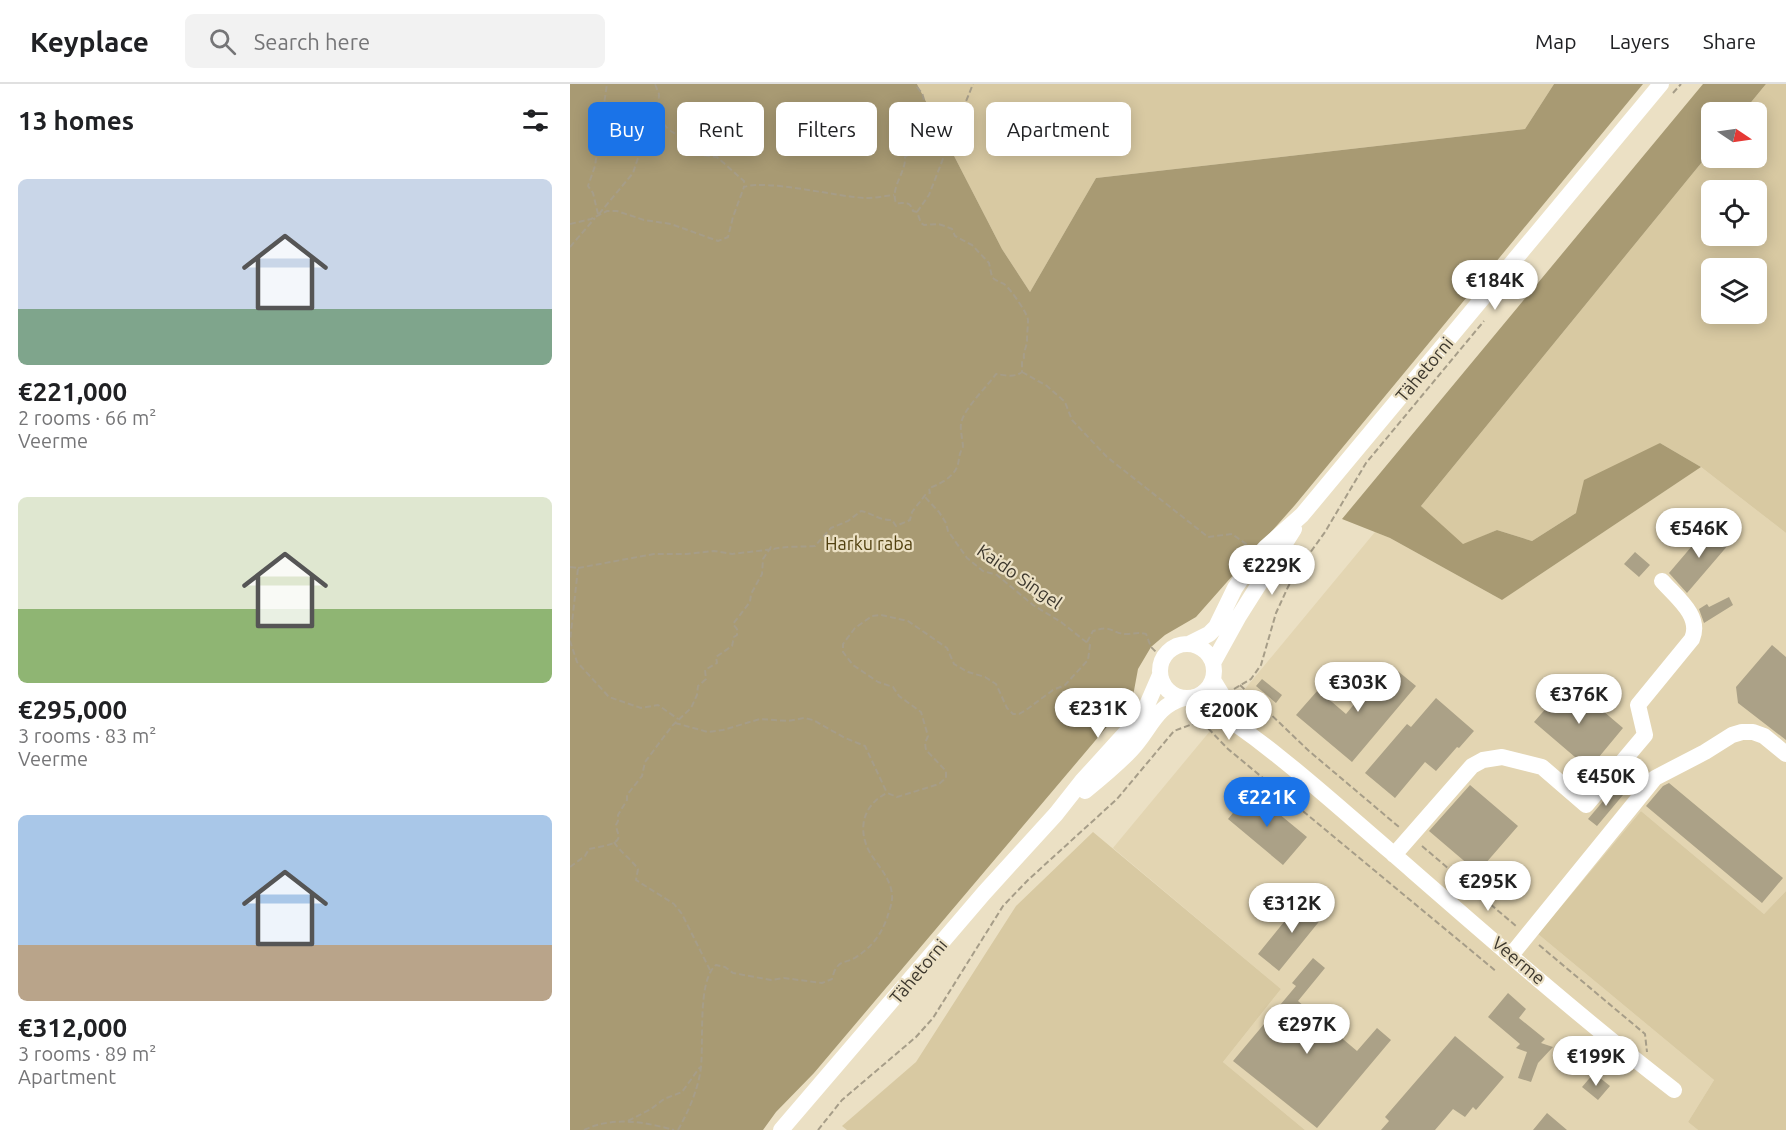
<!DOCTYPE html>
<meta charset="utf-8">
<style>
:root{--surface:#fff;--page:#f2f2f2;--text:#202124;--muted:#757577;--line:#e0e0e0;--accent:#1a73e8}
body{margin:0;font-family:Ubuntu,sans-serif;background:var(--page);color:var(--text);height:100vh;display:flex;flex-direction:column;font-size:22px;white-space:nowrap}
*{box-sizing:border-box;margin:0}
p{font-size:20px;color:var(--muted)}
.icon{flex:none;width:33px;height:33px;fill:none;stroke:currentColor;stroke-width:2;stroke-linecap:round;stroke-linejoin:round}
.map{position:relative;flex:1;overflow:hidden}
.details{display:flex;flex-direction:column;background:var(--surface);width:570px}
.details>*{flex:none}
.guide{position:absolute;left:18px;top:18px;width:570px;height:54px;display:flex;gap:12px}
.needle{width:39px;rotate:103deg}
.buttons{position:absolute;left:1131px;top:18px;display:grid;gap:12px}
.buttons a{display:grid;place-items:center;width:66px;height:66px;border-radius:9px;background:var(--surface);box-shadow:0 3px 15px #0003;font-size:30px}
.price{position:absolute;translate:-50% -51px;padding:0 14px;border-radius:21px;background:#fff;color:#222;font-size:20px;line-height:39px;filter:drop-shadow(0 2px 3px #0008)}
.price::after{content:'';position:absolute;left:50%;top:36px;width:18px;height:14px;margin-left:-9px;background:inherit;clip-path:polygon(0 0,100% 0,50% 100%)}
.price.on{background:var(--accent);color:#fff}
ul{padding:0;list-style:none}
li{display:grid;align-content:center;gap:12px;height:318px;padding:0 18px}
li span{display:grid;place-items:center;height:186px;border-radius:9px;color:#555}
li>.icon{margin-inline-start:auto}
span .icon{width:108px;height:108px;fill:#fffc;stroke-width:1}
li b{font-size:26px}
h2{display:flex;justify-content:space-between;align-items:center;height:72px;padding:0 18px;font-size:26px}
.tag{padding:0 21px;border-radius:9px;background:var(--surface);box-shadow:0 3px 15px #0003;font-size:21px;line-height:54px}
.tag.on{background:var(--accent);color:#fff}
header{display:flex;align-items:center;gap:36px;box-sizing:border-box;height:84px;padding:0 30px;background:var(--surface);border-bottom:2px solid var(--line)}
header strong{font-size:28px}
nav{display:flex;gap:33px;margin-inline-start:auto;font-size:21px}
.search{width:420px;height:54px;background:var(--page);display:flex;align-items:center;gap:15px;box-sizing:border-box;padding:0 21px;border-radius:9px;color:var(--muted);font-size:22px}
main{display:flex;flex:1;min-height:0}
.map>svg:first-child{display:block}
.built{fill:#e3d5b2}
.green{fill:#d8c9a2;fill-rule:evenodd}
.forest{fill:#a89a73}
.building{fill:#aba187}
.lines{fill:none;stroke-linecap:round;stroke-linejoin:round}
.path{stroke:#a69d88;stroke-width:2;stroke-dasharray:6 3;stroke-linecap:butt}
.minor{stroke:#fff;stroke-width:16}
.labels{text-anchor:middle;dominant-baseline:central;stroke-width:4.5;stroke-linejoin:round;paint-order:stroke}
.street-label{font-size:18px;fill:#3c372d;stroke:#ebe0c4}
.park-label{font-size:18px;fill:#51400f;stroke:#ebe0c4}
</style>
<header>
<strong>Keyplace</strong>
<div class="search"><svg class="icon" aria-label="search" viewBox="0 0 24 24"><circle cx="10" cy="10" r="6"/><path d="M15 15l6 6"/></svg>Search here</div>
<nav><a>Map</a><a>Layers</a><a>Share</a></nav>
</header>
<main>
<section class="details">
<h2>13 homes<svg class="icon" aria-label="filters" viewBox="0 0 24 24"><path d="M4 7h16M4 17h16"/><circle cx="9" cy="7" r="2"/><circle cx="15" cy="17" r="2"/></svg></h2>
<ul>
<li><span style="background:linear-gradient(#c9d6e8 70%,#7fa58c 0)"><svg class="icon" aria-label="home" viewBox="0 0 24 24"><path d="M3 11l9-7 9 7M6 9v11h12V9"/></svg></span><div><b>€221,000</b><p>2 rooms · 66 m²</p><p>Veerme</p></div></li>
<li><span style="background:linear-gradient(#dfe7d0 60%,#8fb573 0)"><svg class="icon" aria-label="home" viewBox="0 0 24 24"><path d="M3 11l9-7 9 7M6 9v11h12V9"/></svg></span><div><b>€295,000</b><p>3 rooms · 83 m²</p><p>Veerme</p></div></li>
<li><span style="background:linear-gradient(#a9c7e8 70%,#b9a48a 0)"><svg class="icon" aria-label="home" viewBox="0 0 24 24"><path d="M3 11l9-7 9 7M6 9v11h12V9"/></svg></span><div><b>€312,000</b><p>3 rooms · 89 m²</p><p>Apartment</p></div></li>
</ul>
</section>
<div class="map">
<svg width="1216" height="1046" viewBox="0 0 1216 1046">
<rect width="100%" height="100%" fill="#ebe0c4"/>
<path class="built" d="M1131 383 1216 449V807L1194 830 1071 727 968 850 1144 996 1118 1038 1128 1046H735L653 978 711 905 543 764 805 448 820 454 932 516Z"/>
<path class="green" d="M347 0H984L955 45 526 94 460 208 432 165Z
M1196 0H1216V449L1131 383 1090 359 1006 429 962 457 927 446 893 461 851 422 1141 67 1142 74H1186V28H1173ZM1142 106H1186V152H1142ZM1142 184H1186V230H1142Z
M1071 727 1194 830 1216 807V1046H1128L1118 1038 1144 996 968 850Z
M523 748 711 905 653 978 735 1046H277L272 1042 346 978 446 822Z"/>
<path class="forest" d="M0 0H347L432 165 460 208 526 94 955 45 984 0H1073L725 421 626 533 595 551 581 563 568 585 563 612 244 989 206 1028 193 1046H0Z
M1133 0H1196L1173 28H1142L1141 67 851 422 893 460 927 446 962 457 1006 429 1014 396 1090 359 1131 383 932 516 820 454 772 435Z"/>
<path class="building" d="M1139 442 1159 460 1117 509 1099 489Z
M1065 468 1080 481 1069 493 1054 480Z
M1159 513 1163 521 1134 539 1129 525 1137 520 1139 523Z
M1202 561 1216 573V656L1168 619 1166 603Z
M818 579 846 602 782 678 726 631 748 606 776 630Z
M692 595 712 611 706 619 686 602Z
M999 598 1053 644 1019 685 964 638Z
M866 614 904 647 889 664 887 663 866 687 855 678 825 714 795 689 837 640 841 643Z
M1099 699 1213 794 1192 819 1076 722 1093 702Z
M900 701 948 742 915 780 927 790 920 799 859 747Z
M1045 703 1053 711 1027 742 1018 735Z
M681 707 737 753 713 781 658 735Z
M735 812 756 829 709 887 688 870Z
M743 874 755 884 728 917 787 967 807 944 821 956 747 1044 663 977 726 902 722 899Z
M938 909 956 925 949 934 975 955 971 959 983 963 968 979 961 998 948 994 957 968 946 964 950 960 918 933Z
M885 952 934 993 906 1026 903 1023 895 1033 883 1025 865 1046H811L819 1037 815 1033Z
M1024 989 1040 1002 1028 1016 1012 1003Z
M977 1029 997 1046H963Z"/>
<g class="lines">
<path class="path" d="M1103 9 1111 0
M88 33 99 46 111 53 121 69 128 71 147 73 174 97V103
M376 67 403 0
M347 128 359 111 376 67C371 53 363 38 351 29
M28 130 23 109 18 102 25 82 37 0
M29 130 63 89 80 38 88 33 89 10 85 0
M0 140 21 135 37 127H47L74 136 101 140 148 157 158 153 163 133 174 103C198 95 267 113 296 114 305 114 314 112 324 111
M0 163 25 134
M452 288 477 302 495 318 502 336 537 373 638 453 662 450 679 462
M0 483 8 484 0 557 7 578 39 613 71 624 88 621 108 635
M8 484 84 470H117L144 467 162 470 204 465
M517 558 523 547C544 540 541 550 556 550 564 550 568 548 576 550L581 563 586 568
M670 601 739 667 829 743
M664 605 681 595 691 581 706 529 718 503 727 487 755 448 796 379 914 237
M632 638 658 665 927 888
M105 639 138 648 153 646 190 635 218 637 234 634 243 636 275 654 295 662 317 709
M44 758C50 768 61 775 68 785L66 796 104 820 112 830 140 886
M852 762 946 842
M0 783 15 772 19 765C26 763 44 762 48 755 50 752 46 745 46 741L48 737V731L57 716V711L72 692 75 678 102 642 121 624 127 611 128 602 136 595 135 586 147 579 146 573 162 562 164 553 167 551V545L163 540 180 518 181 510 192 490 193 475 201 463 204 465C213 462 235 463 245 462L261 444 278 437 291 427C302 429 310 437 322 436L326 442 340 436 342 428 356 410 360 409 359 404C369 401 383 393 387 383 390 376 388 370 393 364 393 356 390 347 391 340 393 325 417 303 426 290 434 291 445 294 452 288V276L454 274C453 267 457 263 457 256 457 249 458 242 458 236 458 230 440 204 434 200 430 198 426 197 422 193L419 179 402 161 385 152 382 145 375 142 368 140 354 141 351 139 347 128 343 127C340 116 334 120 326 119 320 103 336 89 335 73L338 71C339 64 340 55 342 48 345 36 357 25 353 12 352 8 347 4 345 0
M969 861 1075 950 1077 968
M58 1037 81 1025 94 1015 112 1008 130 983
M14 1046C43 1032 75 1038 104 1046
M108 1046C118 1028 126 1010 130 990 135 964 126 897 146 881L155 883 163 889 201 896 214 894 252 899 262 895C263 892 264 886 267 883 271 877 277 878 283 875 300 865 310 853 317 834 319 827 323 818 322 811 321 794 307 781 299 767 287 744 294 720 317 709L327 713 369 700 376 694V687L356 666 355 659 358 652 351 628 329 612 323 603 308 598 283 581 273 568V560L285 544 302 532 311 531 338 537 377 564 384 580 398 588 415 593 426 600 437 624 443 630H449L456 626 483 606 495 601 518 576 520 561 491 538 463 521 427 491 413 487 397 474 378 447 376 439 369 428 354 412
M248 1046 272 1016 346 953 363 934 433 822 458 796 547 715 604 647 633 636"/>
<path class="minor" d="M590 587a27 27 0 1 1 54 0a27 27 0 1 1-54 0Z
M619 560 639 550 646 543 665 504 684 476 696 463 732 431 1091 0
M643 579 669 532 724 445
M643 596 657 619 678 640
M624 613C696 656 758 714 821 768 914 849 1007 931 1104 1006
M515 707C531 694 547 681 561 666 581 645 585 622 614 614
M824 771 902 682 913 676 932 673 972 683 1016 721 1075 651 1068 621 1122 555C1132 532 1106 513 1092 497
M942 870 1085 694 1135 668 1162 651 1172 648H1183L1194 652 1216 670
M211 1046 414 809 486 730 512 697 562 642 577 621 590 591"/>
</g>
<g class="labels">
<g class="street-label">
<text transform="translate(854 285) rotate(-50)">Tähetorni</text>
<text transform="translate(450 492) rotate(35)">Kaido Singel</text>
<text transform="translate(949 876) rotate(40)">Veerme</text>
<text transform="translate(348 887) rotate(-50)">Tähetorni</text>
</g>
<g class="park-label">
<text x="299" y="459">Harku raba</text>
</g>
</g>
</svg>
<div class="buttons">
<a><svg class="needle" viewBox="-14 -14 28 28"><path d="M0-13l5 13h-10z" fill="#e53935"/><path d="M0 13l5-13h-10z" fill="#757577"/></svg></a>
<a><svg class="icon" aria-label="locate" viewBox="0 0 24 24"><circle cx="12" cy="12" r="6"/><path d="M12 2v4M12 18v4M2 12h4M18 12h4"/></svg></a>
<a><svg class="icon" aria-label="layers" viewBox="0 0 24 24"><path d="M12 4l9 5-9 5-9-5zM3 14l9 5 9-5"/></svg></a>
</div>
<b class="price" style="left:925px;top:227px">€184K</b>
<b class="price" style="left:1129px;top:475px">€546K</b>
<b class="price" style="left:702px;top:512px">€229K</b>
<b class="price" style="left:788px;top:629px">€303K</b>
<b class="price" style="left:1009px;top:641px">€376K</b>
<b class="price" style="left:528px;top:655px">€231K</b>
<b class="price" style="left:659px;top:657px">€200K</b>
<b class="price" style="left:1036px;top:723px">€450K</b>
<b class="price on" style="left:697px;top:744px">€221K</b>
<b class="price" style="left:918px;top:828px">€295K</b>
<b class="price" style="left:722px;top:850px">€312K</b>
<b class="price" style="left:737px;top:971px">€297K</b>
<b class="price" style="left:1026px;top:1003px">€199K</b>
<div class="guide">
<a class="tag on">Buy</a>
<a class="tag">Rent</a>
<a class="tag">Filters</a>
<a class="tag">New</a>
<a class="tag">Apartment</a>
</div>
</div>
</main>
